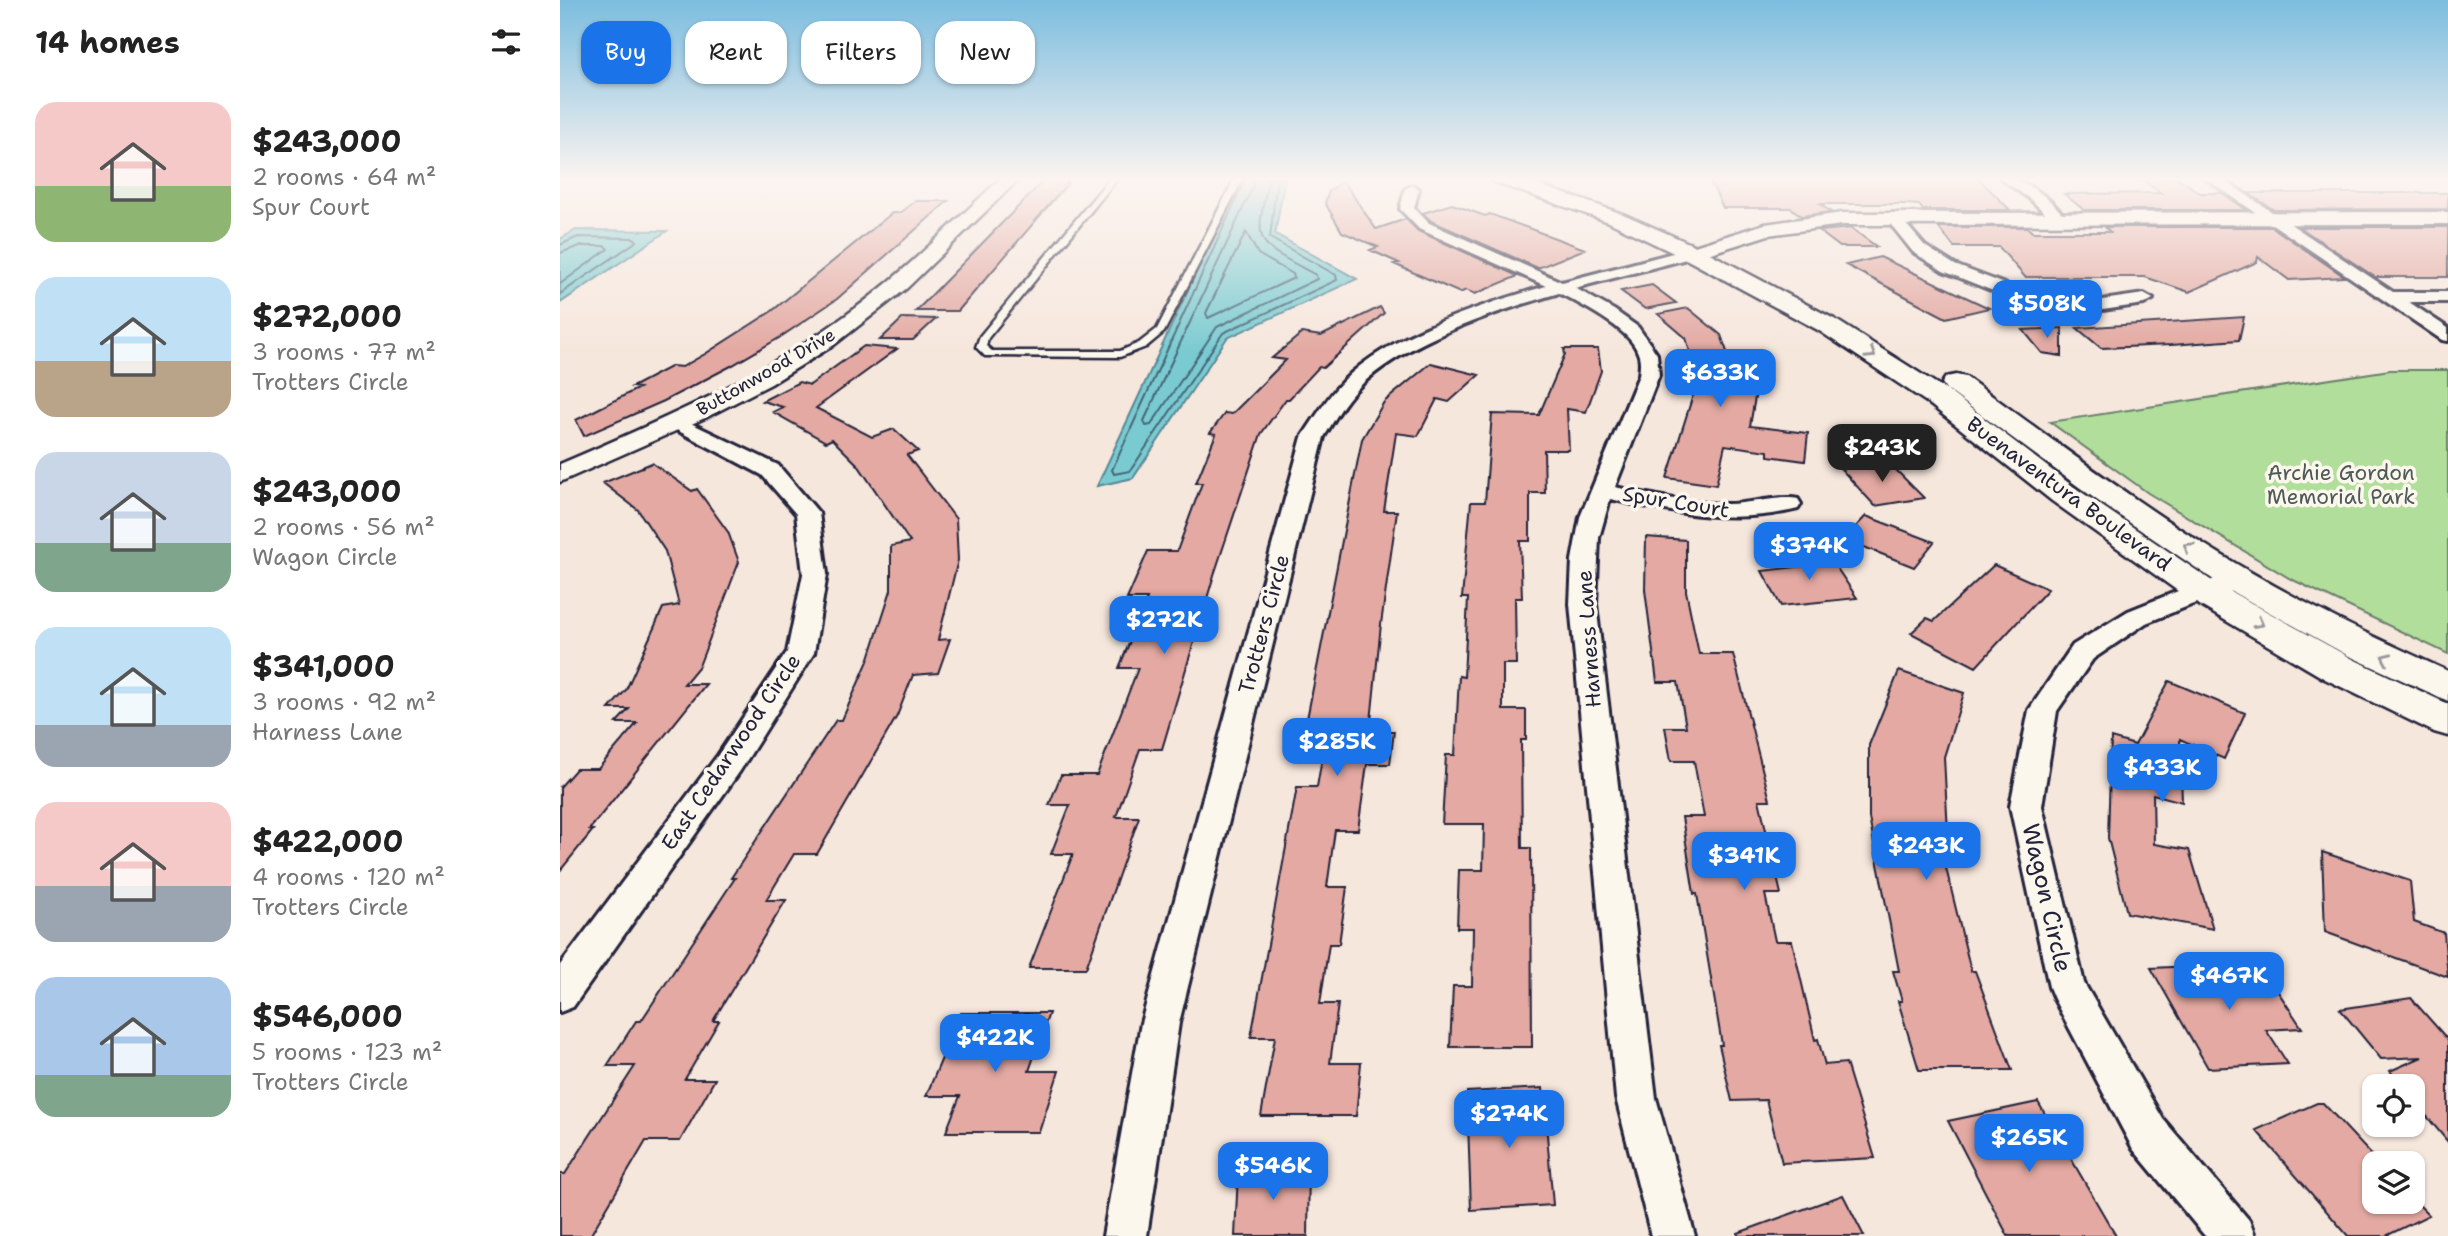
<!DOCTYPE html>
<meta charset="utf-8">
<style>
:root{--surface:#fff;--page:#f6f6f6;--text:#222;--muted:#767676;--accent:#1a73e8}
body{margin:0;font-family:"Shantell Sans",sans-serif;background:var(--page);color:var(--text);height:100vh;display:flex;flex-direction:column;font-size:26px;white-space:nowrap}
*{box-sizing:border-box;margin:0}
p{font-size:23px;color:var(--muted)}
.icon{flex:none;width:38px;height:38px;fill:none;stroke:currentColor;stroke-width:2;stroke-linecap:round;stroke-linejoin:round}
.map{position:relative;flex:1;overflow:hidden}
.drawer{display:flex;flex-direction:column;background:var(--surface);width:560px}
.drawer>*{flex:none}
.hud{position:absolute;left:21px;top:21px;width:665px;height:63px;display:flex;gap:14px}
.fabs{position:absolute;left:1802px;top:1074px;display:grid;gap:14px}
.fabs a{display:grid;place-items:center;width:63px;height:63px;border-radius:14px;background:var(--surface);box-shadow:0 2px 5px #0004;font-size:35px}
.price{position:absolute;translate:-50% -60px;padding:0 16px;border-radius:14px;background:var(--accent);color:#fff;font-size:23px;line-height:46px;filter:drop-shadow(0 2px 4px #0008)}
.price::after{content:'';position:absolute;left:50%;top:42px;width:21px;height:16px;margin-left:-10px;background:inherit;clip-path:polygon(0 0,100% 0,50% 100%)}
.price.selected{background:#222;color:#fff}
ul{padding:0;list-style:none}
li{display:flex;align-items:center;gap:21px;height:175px;padding:0 35px}
li span{display:grid;place-items:center;flex:none;width:196px;height:140px;border-radius:21px;color:#555}
li>.icon{margin-inline-start:auto}
span .icon{width:84px;height:84px;fill:#fffc;stroke-width:1}
li b{font-size:30px}
h2{display:flex;justify-content:space-between;align-items:center;height:84px;padding:0 35px;font-size:30px}
.tag{padding:0 24px;border-radius:21px;background:var(--surface);box-shadow:0 2px 5px #0004;font-size:24px;line-height:63px}
.tag.selected{background:var(--accent);color:#fff}
main{display:flex;flex:1;min-height:0}
.map>svg:first-child{display:block}
.green{fill:#b2de9c;stroke:#6a806c;stroke-width:2}
.water{fill:#7acbd1;stroke:#578795;stroke-width:2}
.lines{fill:none;stroke-linecap:round;stroke-linejoin:round}
.shore{stroke:#456677;stroke-width:2}
.building{fill:#e3a9a2;stroke:#22223b;stroke-width:2}
.service-casing{stroke:#22223b;stroke-width:5}
.minor-casing{stroke:#22223b;stroke-width:6}
.tertiary-casing{stroke:#22223b;stroke-width:5}
.secondary-casing{stroke:#22223b;stroke-width:5}
.service{fill:#fbf7ec;fill-rule:evenodd}
.minor{fill:#fbf7ec;fill-rule:evenodd}
.tertiary{fill:#fbf7ec;fill-rule:evenodd}
.secondary{fill:#fbf7ec;fill-rule:evenodd}
.oneway{stroke:#99979c}
.labels{text-anchor:middle;dominant-baseline:central;stroke-width:7;stroke-linejoin:round;paint-order:stroke}
.far-street-label{font-size:18px;fill:#22223b;stroke:#fbf7ec}
.park-label{font-size:21px;fill:#4d5a58;stroke:#fbf7ec}
.street-label{font-size:21px;fill:#22223b;stroke:#fbf7ec}
.near-street-label{font-size:24px;fill:#22223b;stroke:#fbf7ec}
</style>
<main>
<section class="drawer">
<h2>14 homes<svg class="icon" aria-label="filters" viewBox="0 0 24 24"><path d="M4 7h16M4 17h16"/><circle cx="9" cy="7" r="2"/><circle cx="15" cy="17" r="2"/></svg></h2>
<ul>
<li><span style="background:linear-gradient(#f6c9c9 60%,#8fb573 0)"><svg class="icon" aria-label="home" viewBox="0 0 24 24"><path d="M3 11l9-7 9 7M6 9v11h12V9"/></svg></span><div><b>$243,000</b><p>2 rooms · 64 m²</p><p>Spur Court</p></div></li>
<li><span style="background:linear-gradient(#bfe0f5 60%,#b9a48a 0)"><svg class="icon" aria-label="home" viewBox="0 0 24 24"><path d="M3 11l9-7 9 7M6 9v11h12V9"/></svg></span><div><b>$272,000</b><p>3 rooms · 77 m²</p><p>Trotters Circle</p></div></li>
<li><span style="background:linear-gradient(#c9d6e8 65%,#7fa58c 0)"><svg class="icon" aria-label="home" viewBox="0 0 24 24"><path d="M3 11l9-7 9 7M6 9v11h12V9"/></svg></span><div><b>$243,000</b><p>2 rooms · 56 m²</p><p>Wagon Circle</p></div></li>
<li><span style="background:linear-gradient(#bfe0f5 70%,#9aa5b1 0)"><svg class="icon" aria-label="home" viewBox="0 0 24 24"><path d="M3 11l9-7 9 7M6 9v11h12V9"/></svg></span><div><b>$341,000</b><p>3 rooms · 92 m²</p><p>Harness Lane</p></div></li>
<li><span style="background:linear-gradient(#f6c9c9 60%,#9aa5b1 0)"><svg class="icon" aria-label="home" viewBox="0 0 24 24"><path d="M3 11l9-7 9 7M6 9v11h12V9"/></svg></span><div><b>$422,000</b><p>4 rooms · 120 m²</p><p>Trotters Circle</p></div></li>
<li><span style="background:linear-gradient(#a9c7e8 70%,#7fa58c 0)"><svg class="icon" aria-label="home" viewBox="0 0 24 24"><path d="M3 11l9-7 9 7M6 9v11h12V9"/></svg></span><div><b>$546,000</b><p>5 rooms · 123 m²</p><p>Trotters Circle</p></div></li>
</ul>
</section>
<div class="map">
<svg width="1888" height="1236" viewBox="0 0 1888 1236">
<rect width="100%" height="100%" fill="#f6e7dd"/>
<filter id="ink" filterUnits="userSpaceOnUse"><feTurbulence type="fractalNoise" baseFrequency=".0143" numOctaves="2"/><feDisplacementMap in="SourceGraphic" scale="14" xChannelSelector="R" yChannelSelector="G"/><feConvolveMatrix kernelMatrix="1 2 1 2 8 2 1 2 1" color-interpolation-filters="sRGB"/></filter>
<g filter="url(#ink)">
<path class="green" d="M1830 370H1888V654L1729 578 1588 493 1490 422Z"/>
<path class="water" d="M680 178H725L715 234 797 279 667 338 573 478 537 486Z
M16 230 107 231 0 303V239Z"/>
<g class="lines">
<path class="shore" d="M686 178 552 470 554 474 570 471 663 333 777 280 776 275 710 238 717 178
M694 178 693 187 584 421 586 426 591 425 657 327 757 279 756 275C695 242 693 248 709 178
M686 232 698 254 733 274 734 278 648 318 646 313Z
M0 245 18 237 74 238 77 241 0 294
M0 253 20 246H45L48 249 0 284"/>
</g>
<path class="building" d="M486 178H503L508 183 398 311H356Z
M1149 178H1418L1450 210H1363L1359 205 1344 204H1260L1271 212 1241 216 1231 208H1163Z
M1580 178H1618L1640 193H1662L1687 210H1524L1504 194 1601 193Z
M783 181 816 229 846 219 858 231 958 276 915 294 906 290 900 293 834 264 839 263 810 250 818 247 782 232 765 203 769 191Z
M1688 193H1888V209L1714 210Z
M355 201H388L277 299 219 338 171 366 104 401 24 436 16 420 79 388 72 387 112 366 122 367 145 354 212 311 332 213H340Z
M892 204 925 216 930 214 1025 249 978 268 871 221 863 213Z
M1378 227H1467L1472 232H1550L1545 227H1712L1785 277 1729 280 1698 257 1697 262 1629 292 1585 277H1465L1439 247H1394Z
M1739 227H1888V277H1815Z
M1291 228 1317 247H1280L1259 231Z
M1320 257 1429 308 1386 318 1286 265Z
M1092 285 1116 303 1085 309 1061 291Z
M820 307 824 313 763 368 759 367 729 399H726L701 434 654 575 602 749H580L556 817H579L526 968H469L513 854H491L510 805H489L501 775H537L578 668H559L587 599H567L588 551H617L642 483H636L656 434 650 433 665 413 672 414 726 360 712 358 742 333 761 336Z
M1128 308 1161 335 1176 377 1198 380 1190 426 1248 433 1245 461 1208 456V451L1165 445 1156 485 1107 478 1138 379 1126 338 1098 314Z
M1684 317 1679 340 1611 345 1541 348 1517 328Z
M343 318 376 319 353 340H320Z
M1502 328V356L1482 353 1463 330Z
M304 346 337 349 256 408 312 437 334 429 358 451 347 455 396 519 398 560 378 640 390 639 378 673 353 675 337 716 257 854H234L206 900H226L153 1021H159L125 1079H155L120 1141H86L30 1236H0V1174H5L75 1066H47L76 1021H81L175 878H171L276 720H282L308 661 331 590V546L350 542 298 465 272 439 266 442 213 412 223 407 202 401 239 382 250 385Z
M1004 349H1038L1041 371 1026 412 1007 409 1009 450H984L985 493H970V541H960L962 598H955L956 664H943V710H966V740H961L962 848H971L972 1047H890L893 986H912L913 928H897L899 870H923L924 824H882L886 755H895L899 676 904 677 908 598H902L911 502H925L932 414 979 415 1005 354Z
M871 363 919 375 889 402 877 399 858 436 836 433 824 511H837L821 624 810 731H834L830 764H807L798 830H775L767 887H787L779 944H769L760 1004H778L770 1063H801L796 1116H701L715 1037H691L737 787H757L767 729H745L802 439 824 402Z
M1328 462 1364 498 1315 506 1281 469Z
M92 463 132 491 137 489 168 532 179 562 139 666 124 684H146L29 830H33L0 871V787L16 769H38L77 723H56L69 709H49L66 690 103 608 119 605 105 551 78 510 43 483Z
M1306 516 1374 542 1354 567 1284 539Z
M1086 537 1126 540V591L1139 654H1173L1210 800H1199L1221 894H1205L1215 941H1232L1255 1040 1258 1039 1265 1065 1286 1063 1315 1158 1222 1163 1206 1100 1172 1101 1159 1045H1162L1137 894H1134L1122 817H1144L1134 761H1111L1105 727H1126L1118 682H1097L1085 590Z
M1266 552 1297 598 1221 606 1202 571 1245 566 1237 555Z
M1434 565 1488 589 1416 667 1351 633 1367 618 1374 621Z
M1339 671 1404 693 1384 757 1388 833 1377 831 1411 971H1415L1452 1070H1359L1338 1001H1342L1333 971H1339L1309 818V745Z
M1609 681 1685 713 1664 759 1620 739 1622 802 1593 794 1594 844 1629 850 1653 929 1567 913 1548 838 1551 738 1575 745Z
M1762 852 1850 881 1854 922 1884 933 1888 977 1765 932Z
M1699 963 1742 1028 1706 1030 1728 1064 1648 1068 1591 968Z
M1851 998 1888 1040V1142L1853 1100V1087H1843L1830 1071 1862 1057 1821 1059 1780 1009Z
M401 1013H489L469 1071H499L479 1132H386L400 1096H366Z
M983 1088 993 1205 911 1210 907 1092Z
M1478 1102 1556 1236H1448L1388 1121Z
M1757 1103H1763L1820 1164H1815V1202H1853V1199L1869 1215 1826 1236H1788L1696 1130Z
M749 1163 748 1236H675L678 1173Z
M1283 1195 1304 1236H1178V1233Z"/>
<g class="lines">
<defs>
<path id="service" d="M550 178H558L428 338 426 346 432 351H560L579 343 597 329 675 178H683L604 332 586 347 560 357 425 356 416 347 420 336Z"/>
<path id="minor" d="M1440 178C1466 178 1490 198 1506 218L1504 221H1494L1470 199Z
M1645 178H1661L1833 292H1888V302H1849L1888 328V341L1882 340Z
M852 185 859 189 854 208 869 223 1002 282 1132 248 1138 250 1140 253 1138 256 1015 288 1054 310 1078 327 1097 354 1099 375 1055 487C1092 495 1130 504 1168 504 1187 504 1223 495 1238 499L1241 504 1238 509C1174 525 1114 513 1050 499L1039 538 1036 604 1096 1098 1135 1236H1091L1056 1098 1010 604 1012 560 1020 517 1079 375C1080 368 1081 359 1078 353 1071 329 1020 304 999 293 935 312 845 340 797 389 783 403 774 421 764 437L619 1023 587 1236H543L581 1023 742 437C755 418 767 397 783 381 831 333 922 305 986 286L859 229 840 209 845 189Z
M1332 213 1337 214 1365 246 1395 265 1487 300 1522 303 1584 294 1593 299 1584 304 1522 313 1478 309 1383 271 1353 252 1325 217Z
M116 416 218 465 259 513 267 574 254 653 180 771 13 1007 0 1012V965L158 755 227 652 243 574 236 514 202 475 109 426 106 422 109 418Z
M1679 573 1688 575 1692 581 1688 587 1651 597 1586 623 1533 659 1497 711 1482 806 1524 983 1603 1119 1689 1220 1695 1236H1645L1573 1149 1494 999 1489 987 1450 806 1469 710 1513 645 1568 611 1633 585Z"/>
<path id="tertiary" d="M441 178H460L347 288 274 345 211 384 145 418 0 482V464C97 422 196 380 282 318 340 277 390 226 441 178Z
M1888 212V224L1282 225 1208 235 1132 259 1125 257 1122 253 1125 249 1205 224 1282 213Z"/>
<path id="secondary" d="M932 178H959L1063 214 1140 248 1276 320 1388 391 1514 487 1655 583 1793 659 1888 704V736L1874 732 1765 679 1629 599 1492 501 1368 403 1258 330 1124 258 1049 222 934 182Z
M1396 375 1406 377C1499 444 1592 516 1692 573 1755 610 1822 641 1888 671V701L1787 655 1667 589 1538 501 1386 389 1382 383 1386 377Z"/>
</defs>
<use href="#service" class="service-casing"/>
<use href="#minor" class="minor-casing"/>
<use href="#tertiary" class="tertiary-casing"/>
<use href="#secondary" class="secondary-casing"/>
<use href="#service" class="service"/>
<use href="#minor" class="minor"/>
<use href="#tertiary" class="tertiary"/>
<use href="#secondary" class="secondary"/>
</g>
<defs><path id="oneway-chevron" d="M-2-3.5L2.5 0L-2 3.5" fill="none" stroke-width="1.6" stroke-linecap="round" stroke-linejoin="round" transform="scale(1.75)"/></defs>
<g class="oneway">
<use href="#oneway-chevron" transform="translate(1311 354) rotate(33)"/>
<use href="#oneway-chevron" transform="translate(1628 547) rotate(-146)"/>
<use href="#oneway-chevron" transform="translate(1699 623) rotate(29)"/>
<use href="#oneway-chevron" transform="translate(1826 658) rotate(-155)"/>
</g>
</g>
<linearGradient id="sky" x2="0" y2="1"><stop stop-color="#7cbddf"/><stop offset="0.51" stop-color="#fbf4f0"/><stop offset="1" stop-color="#fbf4f0" stop-opacity="0"/></linearGradient>
<rect width="1888" height="351" fill="url(#sky)"/>
<g class="labels">
<g class="far-street-label">
<text transform="translate(206 372) rotate(-30)">Buttonwood Drive</text>
</g>
<g class="park-label">
<text x="1781" y="473">Archie Gordon<tspan x="1781" dy="24">Memorial Park</tspan></text>
</g>
<g class="street-label">
<text transform="translate(1509 494) rotate(36)">Buenaventura Boulevard</text>
<text transform="translate(1116 502) rotate(9)">Spur Court</text>
<text transform="translate(704 624) rotate(-75)">Trotters Circle</text>
<text transform="translate(1029 639) rotate(-94)">Harness Lane</text>
<text transform="translate(171 752) rotate(-56)">East Cedarwood Circle</text>
</g>
<g class="near-street-label">
<text transform="translate(1487 898) rotate(77)">Wagon Circle</text>
</g>
</g>
</svg>
<div class="fabs">
<a><svg class="icon" aria-label="locate" viewBox="0 0 24 24"><circle cx="12" cy="12" r="6"/><path d="M12 2v4M12 18v4M2 12h4M18 12h4"/></svg></a>
<a><svg class="icon" aria-label="layers" viewBox="0 0 24 24"><path d="M12 4l9 5-9 5-9-5zM3 14l9 5 9-5"/></svg></a>
</div>
<b class="price" style="left:1487px;top:340px">$508K</b>
<b class="price" style="left:1160px;top:409px">$633K</b>
<b class="price selected" style="left:1322px;top:484px">$243K</b>
<b class="price" style="left:1249px;top:582px">$374K</b>
<b class="price" style="left:604px;top:656px">$272K</b>
<b class="price" style="left:777px;top:778px">$285K</b>
<b class="price" style="left:1602px;top:804px">$433K</b>
<b class="price" style="left:1366px;top:882px">$243K</b>
<b class="price" style="left:1184px;top:892px">$341K</b>
<b class="price" style="left:1669px;top:1012px">$467K</b>
<b class="price" style="left:435px;top:1074px">$422K</b>
<b class="price" style="left:949px;top:1150px">$274K</b>
<b class="price" style="left:1469px;top:1174px">$265K</b>
<b class="price" style="left:713px;top:1202px">$546K</b>
<div class="hud">
<a class="tag selected">Buy</a>
<a class="tag">Rent</a>
<a class="tag">Filters</a>
<a class="tag">New</a>
</div>
</div>
</main>
